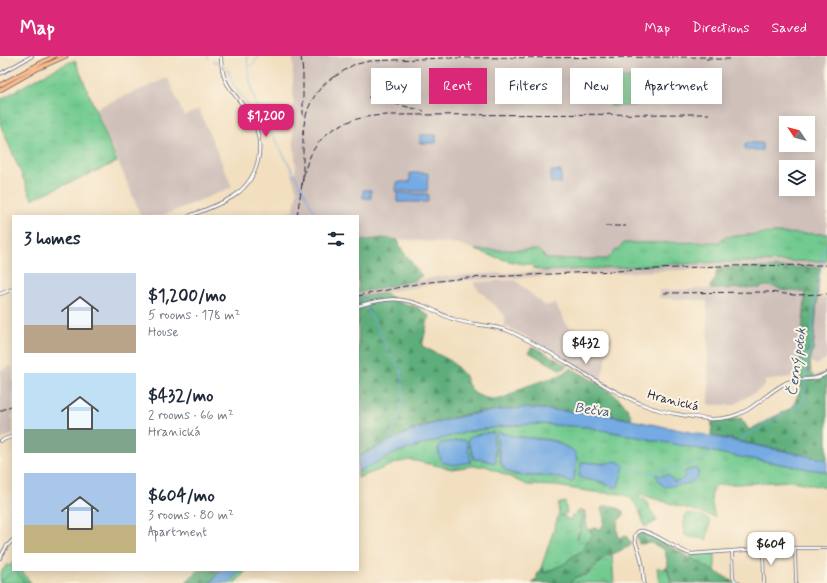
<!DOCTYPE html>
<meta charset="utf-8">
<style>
:root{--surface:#fff;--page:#f6f6f7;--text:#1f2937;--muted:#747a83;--accent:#db2777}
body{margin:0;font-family:Mynerve,sans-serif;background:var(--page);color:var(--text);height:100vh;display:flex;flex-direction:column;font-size:15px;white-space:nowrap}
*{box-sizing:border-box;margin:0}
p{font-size:13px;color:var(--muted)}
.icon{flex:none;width:22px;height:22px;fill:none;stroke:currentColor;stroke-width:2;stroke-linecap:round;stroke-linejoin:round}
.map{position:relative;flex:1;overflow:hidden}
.sheet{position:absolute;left:12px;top:159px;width:347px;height:356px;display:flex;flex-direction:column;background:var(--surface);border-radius:0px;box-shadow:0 2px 10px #0003}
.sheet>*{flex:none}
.top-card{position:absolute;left:371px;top:12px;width:380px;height:36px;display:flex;gap:8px}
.needle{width:26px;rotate:305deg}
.fabs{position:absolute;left:779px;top:60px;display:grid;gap:8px}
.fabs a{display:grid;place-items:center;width:36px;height:36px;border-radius:0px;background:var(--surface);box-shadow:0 2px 10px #0003;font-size:20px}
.price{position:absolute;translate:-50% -34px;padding:0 9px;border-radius:8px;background:#fff;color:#222;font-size:13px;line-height:26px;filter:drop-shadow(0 1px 2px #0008)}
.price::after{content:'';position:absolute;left:50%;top:24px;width:12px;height:9px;margin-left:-6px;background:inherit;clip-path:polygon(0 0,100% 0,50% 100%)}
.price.current{background:var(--accent);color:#fff}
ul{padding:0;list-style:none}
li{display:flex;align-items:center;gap:12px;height:100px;padding:0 12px}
li span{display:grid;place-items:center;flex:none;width:112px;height:80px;border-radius:0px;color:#555}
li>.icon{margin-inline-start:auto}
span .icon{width:48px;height:48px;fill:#fffc;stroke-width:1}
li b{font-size:17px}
h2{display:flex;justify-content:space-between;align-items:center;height:48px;padding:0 12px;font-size:17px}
.chip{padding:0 14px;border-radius:0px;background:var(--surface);box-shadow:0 2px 10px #0003;font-size:14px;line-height:36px}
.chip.current{background:var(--accent);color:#fff}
header{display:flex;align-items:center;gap:24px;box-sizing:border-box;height:56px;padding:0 20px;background:var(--accent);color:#fff}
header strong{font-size:19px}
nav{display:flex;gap:22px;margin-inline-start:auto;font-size:14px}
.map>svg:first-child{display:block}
.industrial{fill:#cfc0ba;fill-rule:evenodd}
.grass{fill:url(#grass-tufts);stroke:#4a7666;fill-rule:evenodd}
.forest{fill:url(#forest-firs);stroke:#40685a}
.pitch{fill:#72ca90;stroke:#4a7666}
.water{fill:#74aae2;stroke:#4b668e}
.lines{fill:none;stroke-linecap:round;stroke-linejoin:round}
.stream{stroke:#74aae2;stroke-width:1}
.minor-casing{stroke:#6b646a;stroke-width:3.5}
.tertiary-casing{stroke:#6b646a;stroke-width:4}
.trunk-casing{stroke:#6b646a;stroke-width:5}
.minor{stroke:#fff;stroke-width:2}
.tertiary{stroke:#fff;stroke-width:2.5}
.trunk{stroke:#fbbb8c;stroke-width:3.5}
.rail{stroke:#22223b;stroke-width:1;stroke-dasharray:6 3;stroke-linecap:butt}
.labels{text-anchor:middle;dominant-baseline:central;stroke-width:4;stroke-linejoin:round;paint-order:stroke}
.street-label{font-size:13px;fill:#22223b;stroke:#fcf5e5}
.water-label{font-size:14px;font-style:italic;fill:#43587e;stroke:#fcf5e5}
</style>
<header>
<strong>Map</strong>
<nav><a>Map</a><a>Directions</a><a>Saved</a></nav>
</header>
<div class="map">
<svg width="827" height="527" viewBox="0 0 827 527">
<defs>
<pattern id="grass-tufts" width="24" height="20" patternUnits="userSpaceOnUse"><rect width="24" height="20" fill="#72ca90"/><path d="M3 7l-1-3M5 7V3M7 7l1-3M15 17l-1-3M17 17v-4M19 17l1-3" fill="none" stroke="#62ad7d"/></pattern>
<pattern id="forest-firs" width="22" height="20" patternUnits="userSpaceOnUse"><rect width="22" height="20" fill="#5dae7a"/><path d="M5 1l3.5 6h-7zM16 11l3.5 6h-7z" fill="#4c8d65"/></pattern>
</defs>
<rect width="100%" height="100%" fill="#fcf5e5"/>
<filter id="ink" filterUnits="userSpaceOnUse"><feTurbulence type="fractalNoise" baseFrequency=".025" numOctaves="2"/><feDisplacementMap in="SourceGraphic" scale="8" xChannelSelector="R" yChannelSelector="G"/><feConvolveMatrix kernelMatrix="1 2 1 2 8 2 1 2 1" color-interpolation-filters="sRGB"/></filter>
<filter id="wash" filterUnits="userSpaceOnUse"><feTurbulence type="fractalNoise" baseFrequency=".012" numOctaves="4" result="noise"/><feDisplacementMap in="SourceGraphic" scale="16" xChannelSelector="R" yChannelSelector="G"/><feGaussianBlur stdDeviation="0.9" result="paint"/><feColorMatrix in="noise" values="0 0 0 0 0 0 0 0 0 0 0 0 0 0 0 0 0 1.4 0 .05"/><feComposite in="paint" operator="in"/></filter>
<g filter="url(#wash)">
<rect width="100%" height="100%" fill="#f2dfc0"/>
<path class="industrial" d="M293 0H827V178L772 177 725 181 720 186 624 187 607 203H547L538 194H476L458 188 383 182 358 185V160H282L294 154 297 135 291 118 295 117 296 112 293 80ZM786 67H808V89H786ZM786 111H808V133H786Z
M168 22 184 60 199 53 232 131 162 160H141L96 52Z
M827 205V211L721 212 466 224 439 227 358 241V237L396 228 438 221 466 219 721 206Z
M515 224 545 250 555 247 568 271 612 281 601 323 522 278 503 269 505 265V260L475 230 474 226Z
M764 230 776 231 781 234 805 236V243L799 314 791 321 765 325V330L734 349H709L707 245 659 242V234L760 232Z
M827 241V302L816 309 810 305 813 295 817 243Z
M13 309V359L11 360 13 364V378L0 384V315Z"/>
<path class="grass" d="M75 4 117 106 32 143 0 68V44C25 29 49 15 75 4Z
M611 22H637L638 46 637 49 633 50H612L610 49 609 25Z
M772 177 827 178V205L721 206 545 215 533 212 534 210C529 208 523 208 518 207 503 204 489 199 475 194H538L547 203H607L624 187 720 186 725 181Z
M539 368 587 371 735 400 827 416V432L793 425 717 429C707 436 713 451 715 461L639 438V442L645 444 657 465 645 471 639 454 630 441 619 438 593 436 556 430 527 429 486 410H472L452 413 411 404 399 406 358 422V416C412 385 477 370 539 368ZM493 376 496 406 494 407C487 405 482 402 474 403L468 385 469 382 475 379ZM500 376C517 384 536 380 554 385 563 387 570 396 577 402L574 423 571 426C565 424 558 421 551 420 536 419 513 424 503 412 498 406 497 386 496 378ZM462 384 439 399 438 392 455 385ZM585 406 607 408 608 430C599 424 588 425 579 420L581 409Z
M565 446 567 457 561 459V460H565V462L571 464 572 459H577V456L582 454 580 473 576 485 581 475 584 454C586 461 585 467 588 474L592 476 593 479 586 486 583 494 569 503 566 507 544 517 543 512H541L559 458 558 448Z
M687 457 703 460 709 464 710 468 706 485 704 483 690 481 685 479C684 471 683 463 687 457Z
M715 497V517L692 503 691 499Z
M610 498 612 499 614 527H570L576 521 586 519 606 499Z
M13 506V514H21L31 527H0V518L7 508 9 510Z
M657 512 667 513 671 527H659Z
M241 514H247L235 527H228Z"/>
<path class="forest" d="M383 182 398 184 402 194 422 220 413 225 358 237V185Z
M820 211 813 295 810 305 811 318 816 321 827 316V404L711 379 712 366 741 362 749 374 793 351 801 331 799 314 805 243 804 236 781 234 776 231 764 230 760 232 711 233 710 231 716 222V215L721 212Z
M386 237 397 246 411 249 418 252 429 260 422 290 451 305 464 318 468 328 474 337 482 341 491 343H499L508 340 524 331 560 319 571 312C591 324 626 339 632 363L602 358 526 352 482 356 463 359 423 370 399 380 358 401V241Z
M534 291 567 309V310L561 314 530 297 529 296 531 292Z
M606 450H613L623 455V460L618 465 617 474 619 482 626 480 631 487 630 490 613 498 606 499 597 509 593 512 589 518 576 521 570 527H532L537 522V518L541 512H543L544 517 547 516 566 507 569 503 583 494 586 486 593 479 592 476 589 474 595 472 599 473 603 470 604 463 601 452Z
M642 477 651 480 736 527H671L668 514 665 512 668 511 665 494 652 487 639 488 637 480 638 478Z
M198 514H221L210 527H185Z"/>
<path class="pitch" d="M15 514 25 527H0V526Z"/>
<path class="water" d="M420 79H436V87H420Z
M745 87H762V94H745Z
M551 115H561V127H551Z
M410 117H428L427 135H396L397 126H410Z
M363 134H371V142H363Z
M397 137 428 138V146H397Z
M526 352 602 358 827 404V416L735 400 587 371 539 368 510 369 464 376 396 397 358 416V402C413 369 463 356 526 352Z
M493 376 496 406 494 407C487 405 482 401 475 404L468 385 469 382 475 379Z
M497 376 512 380 554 385 574 395 577 402 574 423 572 426C565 424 557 421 550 420 535 419 509 424 501 407L496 378Z
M464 384 466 385 471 404V406L454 409 443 407 439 399V389L441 387Z
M615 405 619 406 624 410 618 431C611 433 606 427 599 425 592 423 585 425 579 420L580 414 582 406 604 408Z
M696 412 699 417C693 432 676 428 664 431L662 429 656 420V418L659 420 669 419 674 426H678L685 421 684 418 686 415Z
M221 514H241L228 527H210Z"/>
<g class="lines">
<path class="stream" d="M207 0 208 2
M247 0 249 22 256 48 317 160
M213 5 217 7
M224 10 228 14 233 28 251 53 255 57 261 58
M249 12 258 2V0
M358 237 401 316C406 341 400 364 387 386
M739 385 741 382 800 349 804 344 807 306 811 290 815 242 821 212 823 195 827 189
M434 398 440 399
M623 410 643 415 654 417 665 413 681 412 711 399
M574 413 581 414"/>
</g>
</g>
<g filter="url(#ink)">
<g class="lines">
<defs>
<path id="minor" d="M795 492 796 527
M763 493 764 527
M732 495 733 521 735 525 739 527"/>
<path id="tertiary" d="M0 18 32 0
M189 160C204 154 220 149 234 140 262 120 267 84 248 56 233 35 221 28 221 0
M0 238 13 233
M358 250C387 241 402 240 431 253 438 256 445 261 453 263 471 270 491 268 509 275 556 296 597 330 644 349 656 354 670 357 682 359 699 362 713 365 730 361 752 356 765 338 784 328 798 320 814 327 827 317
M0 385 13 380
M0 502 6 491 13 484
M644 527C643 518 643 508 640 499 639 494 635 487 635 482 635 477 639 474 643 475 659 479 674 493 691 498L773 492H827"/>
<path id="trunk" d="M0 29 54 0
M0 34 37 13 66 0"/>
</defs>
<use href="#minor" class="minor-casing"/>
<use href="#tertiary" class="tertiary-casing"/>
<use href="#trunk" class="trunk-casing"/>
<use href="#minor" class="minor"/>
<use href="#tertiary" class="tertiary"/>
<use href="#trunk" class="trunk"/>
<path class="rail" d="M301 0 303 17V60
M706 3H729
M334 21 353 9 370 5 444 2 712 1
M368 41 424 55
M303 79C304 54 315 31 338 18
M302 129C309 79 340 60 389 59L709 58
M297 160 303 122V74
M605 170H626
M664 237 769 236 794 239 827 238
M358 240 421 227 466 222 721 210 827 209
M0 355 13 349"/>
</g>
</g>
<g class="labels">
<g class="street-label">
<text transform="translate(673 345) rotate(14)">Hranická</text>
</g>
<g class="water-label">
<text transform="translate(797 306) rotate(-82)">Černý potok</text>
<text transform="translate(592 354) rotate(7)">Bečva</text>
</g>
</g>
</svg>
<div class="fabs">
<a><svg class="needle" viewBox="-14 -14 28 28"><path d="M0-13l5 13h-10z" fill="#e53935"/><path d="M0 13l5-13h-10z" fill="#747a83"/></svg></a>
<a><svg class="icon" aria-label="layers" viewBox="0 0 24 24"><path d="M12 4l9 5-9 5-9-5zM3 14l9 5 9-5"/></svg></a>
</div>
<b class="price current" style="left:266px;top:82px">$1,200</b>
<b class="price" style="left:586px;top:309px">$432</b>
<b class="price" style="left:771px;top:510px">$604</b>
<div class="top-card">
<a class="chip">Buy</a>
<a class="chip current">Rent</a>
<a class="chip">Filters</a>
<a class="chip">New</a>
<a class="chip">Apartment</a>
</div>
<section class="sheet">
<h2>3 homes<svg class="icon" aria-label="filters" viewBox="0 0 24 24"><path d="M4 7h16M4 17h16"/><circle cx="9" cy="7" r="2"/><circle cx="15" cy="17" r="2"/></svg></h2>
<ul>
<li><span style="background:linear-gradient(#c9d6e8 65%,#b9a48a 0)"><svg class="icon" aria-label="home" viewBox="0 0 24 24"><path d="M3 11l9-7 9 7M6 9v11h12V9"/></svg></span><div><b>$1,200/mo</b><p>5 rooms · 178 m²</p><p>House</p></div></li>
<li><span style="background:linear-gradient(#bfe0f5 70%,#7fa58c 0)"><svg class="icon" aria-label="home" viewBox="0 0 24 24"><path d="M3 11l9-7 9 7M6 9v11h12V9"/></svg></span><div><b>$432/mo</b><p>2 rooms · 66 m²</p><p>Hranická</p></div></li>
<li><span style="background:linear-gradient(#a9c7e8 65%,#c2b280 0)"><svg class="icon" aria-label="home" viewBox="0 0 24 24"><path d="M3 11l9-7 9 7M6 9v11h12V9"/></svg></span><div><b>$604/mo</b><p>3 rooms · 80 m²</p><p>Apartment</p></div></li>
</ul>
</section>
</div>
